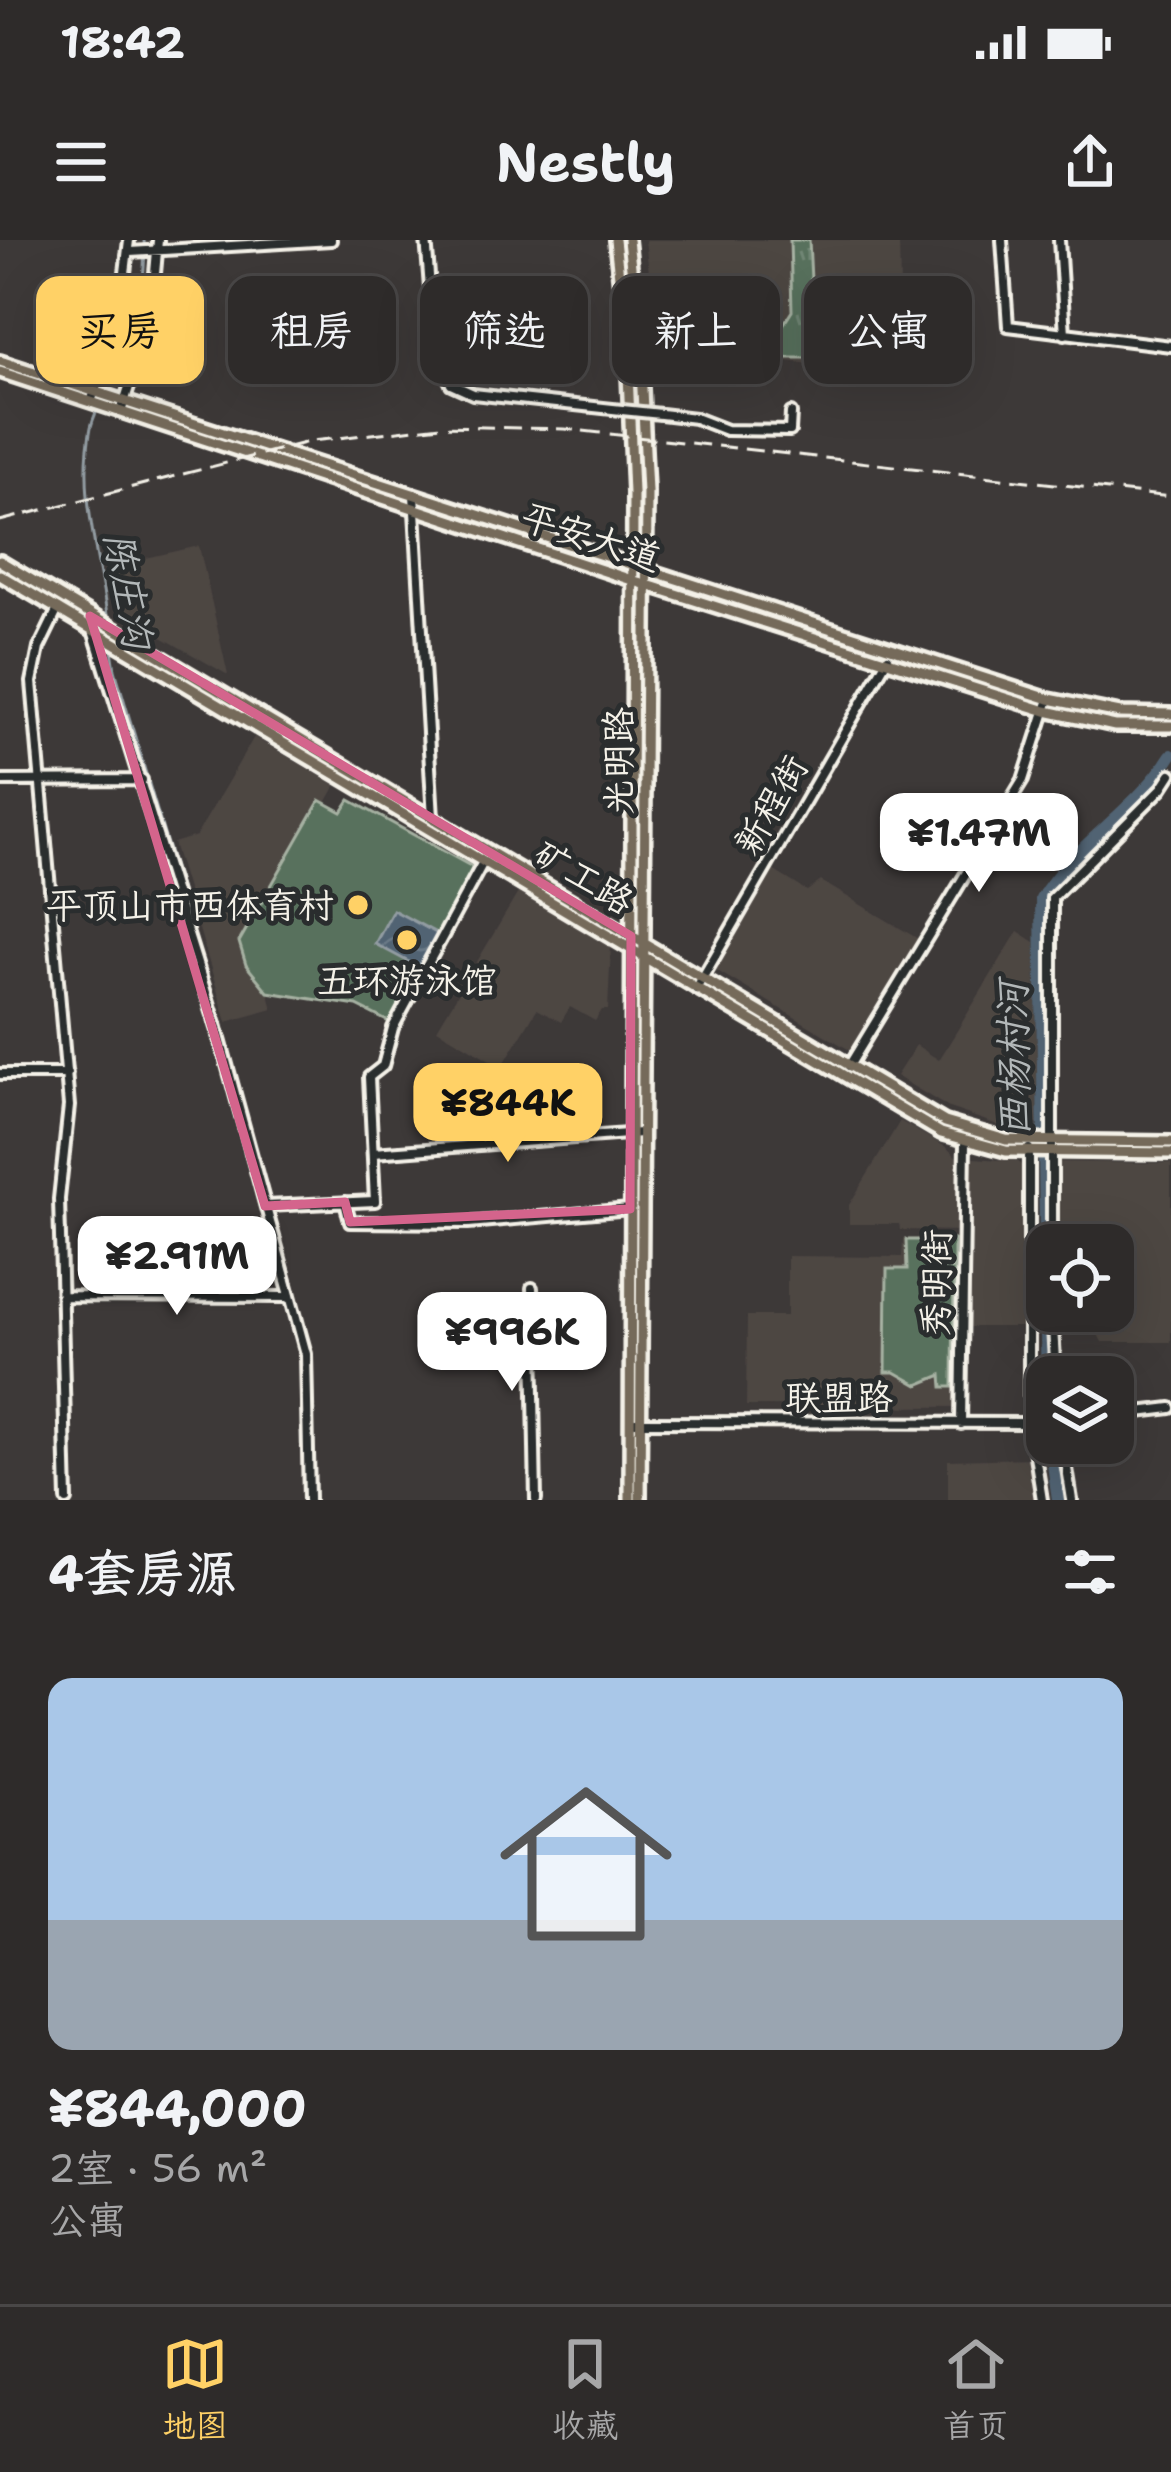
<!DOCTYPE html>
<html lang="zh">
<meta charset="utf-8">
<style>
:root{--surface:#2e2b2a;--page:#3a3736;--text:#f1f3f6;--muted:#a7a7a8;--line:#494747;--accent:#ffd166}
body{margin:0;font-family:"Shantell Sans","LXGW WenKai TC",sans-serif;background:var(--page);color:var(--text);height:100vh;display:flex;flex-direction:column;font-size:45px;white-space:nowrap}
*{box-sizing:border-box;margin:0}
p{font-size:39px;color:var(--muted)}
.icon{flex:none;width:66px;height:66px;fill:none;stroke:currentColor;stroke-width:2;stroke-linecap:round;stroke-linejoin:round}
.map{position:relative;height:1260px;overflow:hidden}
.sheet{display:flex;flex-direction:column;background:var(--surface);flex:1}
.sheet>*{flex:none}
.banner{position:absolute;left:36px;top:36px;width:1101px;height:108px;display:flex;gap:24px}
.tools{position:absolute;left:1026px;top:984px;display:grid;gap:24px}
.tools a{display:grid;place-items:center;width:108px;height:108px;border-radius:24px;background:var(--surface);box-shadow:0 12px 48px #0002,0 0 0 3px var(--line);font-size:60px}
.price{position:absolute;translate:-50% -102px;padding:0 27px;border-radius:24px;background:#fff;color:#222;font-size:39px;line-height:78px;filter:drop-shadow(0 3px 6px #0008)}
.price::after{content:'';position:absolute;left:50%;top:72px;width:36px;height:27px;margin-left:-18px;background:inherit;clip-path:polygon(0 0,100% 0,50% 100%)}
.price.on{background:var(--accent);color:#111}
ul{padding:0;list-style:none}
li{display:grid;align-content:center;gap:24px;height:636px;padding:0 48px}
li+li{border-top:3px solid var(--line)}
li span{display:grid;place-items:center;height:372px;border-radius:24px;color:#555}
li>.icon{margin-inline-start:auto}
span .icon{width:216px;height:216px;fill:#fffc;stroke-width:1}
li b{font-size:51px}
h2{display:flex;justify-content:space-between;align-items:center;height:144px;padding:0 48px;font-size:51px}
.tag{padding:0 42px;border-radius:24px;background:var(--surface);box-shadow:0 12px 48px #0002,0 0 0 3px var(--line);font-size:42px;line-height:108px}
.tag.on{background:var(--accent);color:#111}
.status{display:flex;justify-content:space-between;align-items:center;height:84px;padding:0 60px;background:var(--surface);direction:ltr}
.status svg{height:33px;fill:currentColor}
header{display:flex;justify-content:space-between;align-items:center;height:156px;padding:0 48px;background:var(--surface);font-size:54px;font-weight:700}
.tabs{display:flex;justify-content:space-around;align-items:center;height:168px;border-top:3px solid var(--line);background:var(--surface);font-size:33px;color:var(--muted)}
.tabs a{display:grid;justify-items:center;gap:6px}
.tabs .on{color:var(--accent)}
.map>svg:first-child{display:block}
.built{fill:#4d4643}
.grass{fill:url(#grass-tufts);stroke:#a6b1a2;stroke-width:3}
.pitch{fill:#59715d;stroke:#a6b1a2;stroke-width:3}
.water{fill:url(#water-waves);stroke:#929ca2;stroke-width:3}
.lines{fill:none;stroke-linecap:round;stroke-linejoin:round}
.stream{stroke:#929ca2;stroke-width:3}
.river{stroke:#516373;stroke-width:12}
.minor-casing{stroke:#f4f1e8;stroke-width:16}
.major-casing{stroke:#f4f1e8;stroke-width:18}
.minor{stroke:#2a2d2e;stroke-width:8}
.major{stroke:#746a5a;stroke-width:9}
.rail{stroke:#f4f1e8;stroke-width:3;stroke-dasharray:18 9;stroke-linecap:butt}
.minor-bridge-casing{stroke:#f4f1e8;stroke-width:16;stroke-linecap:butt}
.minor-bridge{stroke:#2a2d2e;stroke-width:8}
.marked{fill:none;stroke:#d4648c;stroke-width:9;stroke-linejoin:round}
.poi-dot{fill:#ffd166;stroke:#2a2d2e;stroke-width:4.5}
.labels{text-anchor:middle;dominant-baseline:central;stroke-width:10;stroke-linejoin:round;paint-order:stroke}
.street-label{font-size:36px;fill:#f4f1e8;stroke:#2a2d2e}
.poi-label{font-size:36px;fill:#f4f1e8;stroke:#2a2d2e;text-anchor:end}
.water-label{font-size:39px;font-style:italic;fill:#b3b8b9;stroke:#2a2d2e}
</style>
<div class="status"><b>18:42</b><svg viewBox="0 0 49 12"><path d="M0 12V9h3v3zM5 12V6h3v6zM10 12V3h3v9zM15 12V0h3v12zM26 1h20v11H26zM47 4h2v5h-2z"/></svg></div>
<header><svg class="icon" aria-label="menu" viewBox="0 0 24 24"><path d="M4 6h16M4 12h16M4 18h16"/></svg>Nestly<svg class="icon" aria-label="share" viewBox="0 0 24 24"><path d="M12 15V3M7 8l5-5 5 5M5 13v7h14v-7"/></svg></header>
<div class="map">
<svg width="1171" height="1260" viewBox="0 0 1171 1260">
<defs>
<pattern id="grass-tufts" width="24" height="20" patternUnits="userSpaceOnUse" patternTransform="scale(3)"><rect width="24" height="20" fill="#59715d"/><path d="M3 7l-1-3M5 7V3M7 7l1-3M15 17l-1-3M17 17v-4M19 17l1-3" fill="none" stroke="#718674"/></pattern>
<pattern id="water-waves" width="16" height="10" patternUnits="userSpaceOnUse" patternTransform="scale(3)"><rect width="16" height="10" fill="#516373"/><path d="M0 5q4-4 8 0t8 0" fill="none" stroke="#6b7a87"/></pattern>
</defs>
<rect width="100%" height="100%" fill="#3d3938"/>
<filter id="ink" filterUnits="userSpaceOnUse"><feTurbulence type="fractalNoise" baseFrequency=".00833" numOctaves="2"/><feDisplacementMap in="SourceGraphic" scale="24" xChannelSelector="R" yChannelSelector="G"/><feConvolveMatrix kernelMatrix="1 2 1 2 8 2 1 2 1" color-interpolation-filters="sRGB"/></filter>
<g filter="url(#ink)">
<path class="built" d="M645 0H899L900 46 956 47 938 135 931 138 768 119 660 121Z
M199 306 228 435 116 371 106 327Z
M254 497 336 545 326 563 320 561 238 702 245 725 269 754 273 769 227 782 173 603 196 596Z
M773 630 807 651 821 641 920 700 853 812 714 729Z
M519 651 611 706 608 770H602L595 781 570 767 561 782 537 769 502 827 437 789Z
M1018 691 1035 702 1038 884 998 885 949 868 896 836 916 805 939 820Z
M900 881 946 907 961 921 960 991 900 990 899 984H849V965Z
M973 918 1017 921 1023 927 1024 1087H965L967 922Z
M1055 922 1171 923V1102H1102L1096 1090 1053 1089 1054 1071H1113V1005H1054Z
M903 998H960L959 1167 746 1166 747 1076H787V1016L902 1017Z
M1031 1218 1036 1260H948V1220Z"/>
<path class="grass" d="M790 0H809L811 40 826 41 828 108 824 118H770L769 86 783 85 792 71Z"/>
<path class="pitch" d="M320 560 342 572 350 560 476 629 393 784 357 766 268 752 246 725 239 702Z
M906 1000H954V1027L937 1028 954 1029 953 1147H943L942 1135 918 1145 895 1132H886L887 1029H907Z"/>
<path class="water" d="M393 670 440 695 422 729 375 704Z"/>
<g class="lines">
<path class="stream" d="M108 382C99 316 78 253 91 187 95 169 107 153 114 136 131 92 148 48 144 0
M111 403 115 430 198 708"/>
<path class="river" d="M1047 1172 1041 659C1074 603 1137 571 1171 515
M1050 1203 1058 1260"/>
<defs>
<path id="minor" d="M426 0C431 48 430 100 451 144L473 154 622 170
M1002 0 1008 86 1171 106
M1059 0 1065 94
M130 12 331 0
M91 162 119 82 129 0
M121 172 151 78 158 0
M661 174 695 178 726 190 790 191 791 173
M414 254 433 578
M58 369 39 408 32 442 69 866 59 959 67 1260
M92 387 217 788 306 1114 309 1260
M0 541 142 540
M696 749 888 418
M849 826 1023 540 1049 459
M0 834H67
M1029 909V1177L1042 1260
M373 913 641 893
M345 962 350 982 468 983 630 969
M266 966 375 961 369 837 383 826 393 788 482 624
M1052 1005V658L1162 548 1171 534
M532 1048 536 1260
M64 1056 290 1057
M1052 1071 1056 1137
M1113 1175 1171 1168
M630 1182 1047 1183
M961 1184 965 903
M1063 1203 1072 1260"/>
<path id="major" d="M615 0 627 109 633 253 630 1260
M628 0 640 108 647 252 640 1260
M0 121 1049 459 1120 473 1171 474
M0 132 647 345 1046 471 1115 486H1171
M0 321 945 882 1006 900 1171 902
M0 335 941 893 1006 911 1171 913"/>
</defs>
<use href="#minor" class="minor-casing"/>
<use href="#major" class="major-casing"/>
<use href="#minor" class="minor"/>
<use href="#major" class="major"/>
<path class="rail" d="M0 281 312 201 441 186 565 189 1171 257"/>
<defs>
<path id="minor-bridge" d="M622 170 661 174"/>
</defs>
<use href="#minor-bridge" class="minor-bridge-casing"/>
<use href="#minor-bridge" class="minor-bridge"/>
</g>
</g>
<path class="marked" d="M90 376 631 696 630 969 350 982 345 962 265 966Z"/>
<g class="poi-dot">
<circle cx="358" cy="665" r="12"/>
<circle cx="407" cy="700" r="12"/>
</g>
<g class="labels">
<g class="street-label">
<text transform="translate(591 297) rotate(18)">平安大道</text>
<text transform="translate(618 521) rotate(-90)">光明路</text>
<text transform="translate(771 565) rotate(-60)">新程街</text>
<text transform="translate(584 637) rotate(31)">矿工路</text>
<text transform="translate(936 1043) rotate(-89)">秀明街</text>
<text x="839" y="1157">联盟路</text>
</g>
<g class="poi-label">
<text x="334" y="665">平顶山市西体育村</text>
<text x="407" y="740" text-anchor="middle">五环游泳馆</text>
</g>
<g class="water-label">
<text transform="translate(129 350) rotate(80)">陈庄沟</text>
<text transform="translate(1013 819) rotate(-91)">西杨村河</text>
</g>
</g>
</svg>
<div class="tools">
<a><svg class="icon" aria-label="locate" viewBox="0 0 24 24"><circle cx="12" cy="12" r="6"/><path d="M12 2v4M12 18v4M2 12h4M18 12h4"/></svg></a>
<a><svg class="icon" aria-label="layers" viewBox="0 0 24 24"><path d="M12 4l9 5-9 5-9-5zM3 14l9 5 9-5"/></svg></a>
</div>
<b class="price" style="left:979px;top:655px">¥1.47M</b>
<b class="price on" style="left:508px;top:925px">¥844K</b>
<b class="price" style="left:177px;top:1078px">¥2.91M</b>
<b class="price" style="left:512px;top:1154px">¥996K</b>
<div class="banner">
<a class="tag on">买房</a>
<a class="tag">租房</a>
<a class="tag">筛选</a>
<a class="tag">新上</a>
<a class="tag">公寓</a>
</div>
</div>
<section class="sheet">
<h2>4套房源<svg class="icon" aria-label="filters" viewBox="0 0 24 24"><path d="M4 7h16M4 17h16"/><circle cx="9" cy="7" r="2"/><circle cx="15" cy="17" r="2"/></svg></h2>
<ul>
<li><span style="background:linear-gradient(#a9c7e8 65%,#9aa5b1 0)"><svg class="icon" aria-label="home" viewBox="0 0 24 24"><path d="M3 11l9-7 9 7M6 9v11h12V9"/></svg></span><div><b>¥844,000</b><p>2室 · 56 m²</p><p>公寓</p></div></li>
</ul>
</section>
<nav class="tabs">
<a class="on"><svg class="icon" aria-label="map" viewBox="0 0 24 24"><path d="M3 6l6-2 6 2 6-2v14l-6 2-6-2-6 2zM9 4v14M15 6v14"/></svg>地图</a>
<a><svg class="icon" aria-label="saved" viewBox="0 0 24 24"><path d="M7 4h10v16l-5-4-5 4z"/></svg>收藏</a>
<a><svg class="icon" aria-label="home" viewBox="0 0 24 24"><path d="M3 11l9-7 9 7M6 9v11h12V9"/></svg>首页</a>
</nav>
